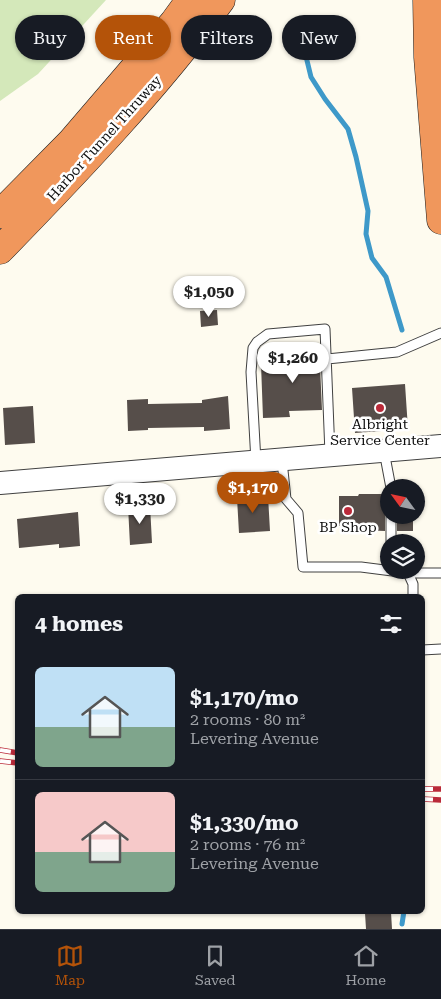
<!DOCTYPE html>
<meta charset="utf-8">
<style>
:root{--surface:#171b24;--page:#242831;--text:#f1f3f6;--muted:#9ea1a6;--line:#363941;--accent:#b45309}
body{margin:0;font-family:"Roboto Serif",serif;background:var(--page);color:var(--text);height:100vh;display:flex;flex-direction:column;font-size:19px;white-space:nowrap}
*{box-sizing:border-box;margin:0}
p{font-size:16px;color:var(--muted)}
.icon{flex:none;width:28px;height:28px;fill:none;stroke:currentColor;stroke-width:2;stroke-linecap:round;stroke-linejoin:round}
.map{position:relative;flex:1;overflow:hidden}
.panel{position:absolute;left:15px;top:594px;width:410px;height:320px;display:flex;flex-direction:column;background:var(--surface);border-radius:8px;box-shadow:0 1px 4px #0004}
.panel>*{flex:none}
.guide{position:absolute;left:15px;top:15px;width:411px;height:45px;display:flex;gap:10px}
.needle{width:32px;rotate:303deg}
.fabs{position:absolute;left:380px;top:479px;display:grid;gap:10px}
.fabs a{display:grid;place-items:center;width:45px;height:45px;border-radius:50%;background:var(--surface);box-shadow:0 1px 4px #0004;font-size:25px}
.price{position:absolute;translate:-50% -42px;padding:0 11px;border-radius:18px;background:#fff;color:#222;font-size:16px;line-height:32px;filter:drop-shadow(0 1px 2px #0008)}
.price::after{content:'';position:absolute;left:50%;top:30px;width:15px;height:11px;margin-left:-8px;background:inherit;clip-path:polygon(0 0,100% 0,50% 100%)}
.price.current{background:var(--accent);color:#fff}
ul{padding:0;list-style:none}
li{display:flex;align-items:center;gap:15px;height:125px;padding:0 20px}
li+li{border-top:1px solid var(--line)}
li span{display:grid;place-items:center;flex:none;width:140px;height:100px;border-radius:8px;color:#555}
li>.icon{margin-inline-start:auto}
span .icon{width:60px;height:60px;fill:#fffc;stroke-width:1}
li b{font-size:21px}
h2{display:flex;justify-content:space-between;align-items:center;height:60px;padding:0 20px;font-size:21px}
.chip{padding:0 18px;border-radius:22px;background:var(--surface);box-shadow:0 1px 4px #0004;font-size:18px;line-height:45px}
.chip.current{background:var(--accent);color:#fff}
.menu{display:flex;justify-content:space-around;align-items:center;height:70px;border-top:1px solid var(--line);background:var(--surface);font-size:14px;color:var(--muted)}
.menu a{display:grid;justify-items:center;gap:2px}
.menu .current{color:var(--accent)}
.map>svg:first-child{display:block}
.green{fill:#d4e8ba}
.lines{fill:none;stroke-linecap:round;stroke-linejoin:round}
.stream{stroke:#3e99c9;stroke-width:5}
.building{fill:#564e4a}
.service-casing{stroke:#414141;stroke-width:11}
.tertiary-casing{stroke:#414141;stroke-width:24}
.motorway-casing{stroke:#1f1f1f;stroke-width:29}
.service{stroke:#fff;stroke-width:9}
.tertiary{stroke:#fff;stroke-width:22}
.motorway{stroke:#f0975c;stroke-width:28}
.rail-casing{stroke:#ba2a39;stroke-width:5.5}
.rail{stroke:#fff;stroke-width:4;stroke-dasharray:11;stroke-linecap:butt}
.poi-dot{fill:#ba2a39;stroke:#fff;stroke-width:2}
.labels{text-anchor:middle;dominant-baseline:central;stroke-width:5;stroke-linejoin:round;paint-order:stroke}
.street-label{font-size:14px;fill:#0e0e0e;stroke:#fff}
.poi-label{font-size:14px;fill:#0e0e0e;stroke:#fff}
</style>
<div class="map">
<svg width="441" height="929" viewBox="0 0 441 929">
<rect width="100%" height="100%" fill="#fefbef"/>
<path class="green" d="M0 0H106L38 74 0 101Z"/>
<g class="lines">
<path class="stream" d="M302 40 311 77 325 99 348 129 356 157 368 211 366 234 372 258 386 277 402 330
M402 924 404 911"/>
</g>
<path class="building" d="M217 310 218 325 201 327 200 311Z
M319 344 322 410 289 411 290 417 263 418 261 364 295 363 294 345Z
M405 384 408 429 355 433 352 388Z
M228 396 230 429 204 431V427L148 428V430L128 431 127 400 148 399V404L202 403V400Z
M33 406 35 443 5 445 3 408Z
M359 494H389V509L385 515V531L358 530V526H339V496H358Z
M268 496 270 531 239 533 237 498Z
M150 505 152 543 130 545 128 506Z
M78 512 80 546 59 548V544L19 548 17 519Z
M397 515H413V531H397Z
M391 912 392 929H366L365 913Z"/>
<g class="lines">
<defs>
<path id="service" d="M327 359 397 352 441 333
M384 451 391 488
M282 461 286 499 298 513 303 567H361L408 573H441
M256 462 251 372 253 348 257 342 268 334 325 329 330 454
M391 515V542
M408 573 413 584V596
M422 650 441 649"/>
<path id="tertiary" d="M0 483 441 446"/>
<path id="motorway" d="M427 0 428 57 441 220
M0 214 71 142 174 22 190 0
M0 250C78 170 155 89 221 0"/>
</defs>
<use href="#service" class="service-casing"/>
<use href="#tertiary" class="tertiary-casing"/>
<use href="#motorway" class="motorway-casing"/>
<use href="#service" class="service"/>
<use href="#tertiary" class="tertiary"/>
<use href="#motorway" class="motorway"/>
<defs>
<path id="rail" d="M0 750 18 753
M0 761 18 763
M422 789H441
M422 799 441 800"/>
</defs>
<use href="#rail" class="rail-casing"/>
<use href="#rail" class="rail"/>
</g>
<g class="poi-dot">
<circle cx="380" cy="408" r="5"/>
<circle cx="348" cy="511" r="5"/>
</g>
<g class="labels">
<g class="street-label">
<text transform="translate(104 138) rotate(-48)">Harbor Tunnel Thruway</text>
</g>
<g class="poi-label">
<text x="380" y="424">Albright<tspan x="380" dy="16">Service Center</tspan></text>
<text x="348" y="527">BP Shop</text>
</g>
</g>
</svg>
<div class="fabs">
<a><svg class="needle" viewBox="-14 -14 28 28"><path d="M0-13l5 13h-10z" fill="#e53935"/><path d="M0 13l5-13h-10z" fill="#9ea1a6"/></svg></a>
<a><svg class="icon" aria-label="layers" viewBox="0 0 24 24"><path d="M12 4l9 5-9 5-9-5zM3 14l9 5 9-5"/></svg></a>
</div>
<b class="price" style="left:209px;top:318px">$1,050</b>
<b class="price" style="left:293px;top:384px">$1,260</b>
<b class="price current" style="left:253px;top:514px">$1,170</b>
<b class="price" style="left:140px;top:525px">$1,330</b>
<div class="guide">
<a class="chip">Buy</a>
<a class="chip current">Rent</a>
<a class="chip">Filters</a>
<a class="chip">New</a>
</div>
<section class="panel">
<h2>4 homes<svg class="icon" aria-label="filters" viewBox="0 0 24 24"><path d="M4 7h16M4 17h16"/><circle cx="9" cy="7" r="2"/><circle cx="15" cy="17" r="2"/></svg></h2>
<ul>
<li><span style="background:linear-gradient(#bfe0f5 60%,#7fa58c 0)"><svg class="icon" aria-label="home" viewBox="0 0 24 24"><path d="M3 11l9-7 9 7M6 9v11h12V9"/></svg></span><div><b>$1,170/mo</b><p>2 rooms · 80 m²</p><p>Levering Avenue</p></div></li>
<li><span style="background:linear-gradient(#f6c9c9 60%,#7fa58c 0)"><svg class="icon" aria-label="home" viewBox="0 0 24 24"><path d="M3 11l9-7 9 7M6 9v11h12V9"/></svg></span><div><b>$1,330/mo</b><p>2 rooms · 76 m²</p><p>Levering Avenue</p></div></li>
</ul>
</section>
</div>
<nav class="menu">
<a class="current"><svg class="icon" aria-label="map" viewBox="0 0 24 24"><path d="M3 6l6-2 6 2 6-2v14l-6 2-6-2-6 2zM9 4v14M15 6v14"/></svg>Map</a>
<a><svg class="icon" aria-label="saved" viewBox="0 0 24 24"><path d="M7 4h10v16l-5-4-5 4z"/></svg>Saved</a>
<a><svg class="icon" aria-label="home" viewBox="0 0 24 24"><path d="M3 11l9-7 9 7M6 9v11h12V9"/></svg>Home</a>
</nav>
